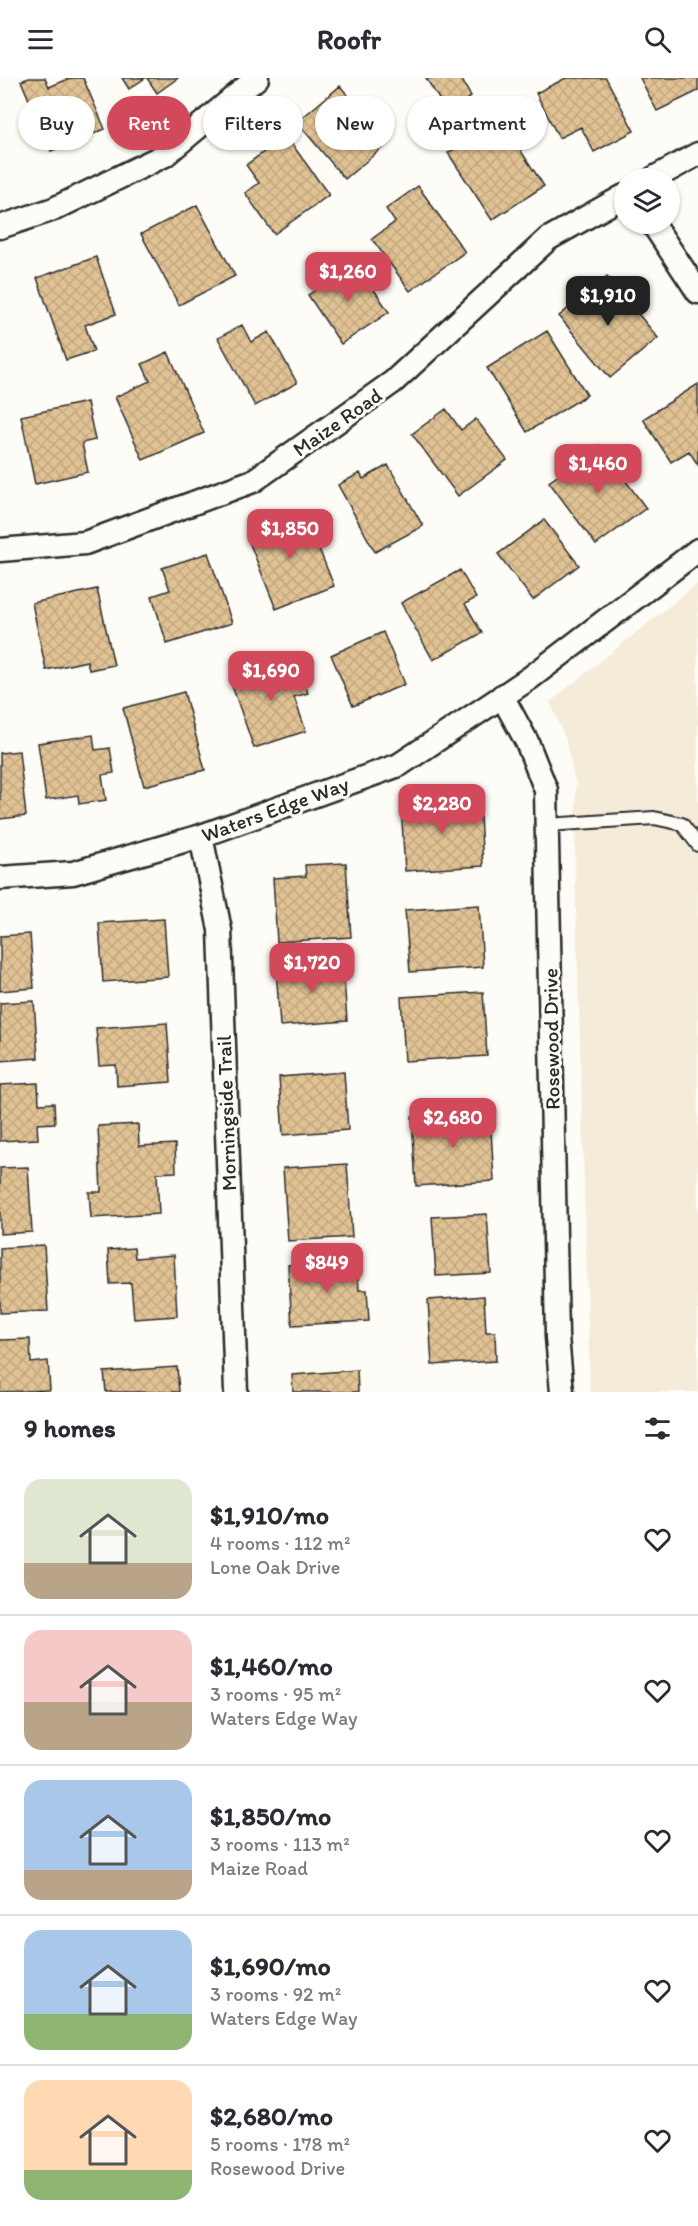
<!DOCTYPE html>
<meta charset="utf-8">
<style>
:root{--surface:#fff;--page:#f2f2f3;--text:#2b2b33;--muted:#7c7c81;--line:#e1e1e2;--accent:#d1495b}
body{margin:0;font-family:Itim,sans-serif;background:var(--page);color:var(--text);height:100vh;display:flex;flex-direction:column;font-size:22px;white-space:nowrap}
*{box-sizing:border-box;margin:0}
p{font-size:20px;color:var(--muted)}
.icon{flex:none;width:33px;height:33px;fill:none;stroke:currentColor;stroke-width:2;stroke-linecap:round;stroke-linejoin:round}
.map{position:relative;height:1314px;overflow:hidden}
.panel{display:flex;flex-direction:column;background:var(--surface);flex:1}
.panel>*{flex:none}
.hud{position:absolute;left:18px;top:18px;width:663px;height:54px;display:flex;gap:12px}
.fabs{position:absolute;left:614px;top:90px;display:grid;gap:12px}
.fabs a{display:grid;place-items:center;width:66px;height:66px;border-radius:50%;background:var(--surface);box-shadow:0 2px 4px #0004;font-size:30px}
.price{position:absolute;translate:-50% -51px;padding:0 14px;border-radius:12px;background:var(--accent);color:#fff;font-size:20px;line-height:39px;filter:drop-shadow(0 2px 3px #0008)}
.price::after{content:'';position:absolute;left:50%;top:36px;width:18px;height:14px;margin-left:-9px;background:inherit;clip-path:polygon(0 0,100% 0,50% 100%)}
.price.current{background:#222;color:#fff}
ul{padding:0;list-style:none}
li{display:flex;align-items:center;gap:18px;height:150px;padding:0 24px}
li+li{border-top:2px solid var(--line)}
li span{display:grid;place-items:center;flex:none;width:168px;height:120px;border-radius:18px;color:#555}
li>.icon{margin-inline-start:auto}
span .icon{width:72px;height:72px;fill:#fffc;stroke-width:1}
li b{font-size:26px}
h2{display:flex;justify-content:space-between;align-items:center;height:72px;padding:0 24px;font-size:26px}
.tag{padding:0 21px;border-radius:27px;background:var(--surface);box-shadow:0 2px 4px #0004;font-size:21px;line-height:54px}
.tag.current{background:var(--accent);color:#fff}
header{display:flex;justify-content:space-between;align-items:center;height:78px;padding:0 24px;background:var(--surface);font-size:27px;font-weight:700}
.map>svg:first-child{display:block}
.built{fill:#f5ebd9}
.building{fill:url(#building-cross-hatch);stroke:#2b2b2b;stroke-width:1.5}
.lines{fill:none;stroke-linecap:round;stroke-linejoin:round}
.service-casing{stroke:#2b2b2b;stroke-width:16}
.minor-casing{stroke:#2b2b2b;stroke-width:27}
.service{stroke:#fdfcf7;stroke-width:12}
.minor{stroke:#fdfcf7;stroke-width:22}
.labels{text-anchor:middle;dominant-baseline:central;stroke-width:6;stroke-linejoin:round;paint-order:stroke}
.street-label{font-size:21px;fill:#2b2b2b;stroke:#fdfcf7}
</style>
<header><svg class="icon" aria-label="menu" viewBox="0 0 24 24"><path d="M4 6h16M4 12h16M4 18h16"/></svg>Roofr<svg class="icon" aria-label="search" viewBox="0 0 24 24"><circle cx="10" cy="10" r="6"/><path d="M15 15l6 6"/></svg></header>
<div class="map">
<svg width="698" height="1314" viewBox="0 0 698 1314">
<defs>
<pattern id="building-cross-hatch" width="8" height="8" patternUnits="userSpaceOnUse" patternTransform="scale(1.5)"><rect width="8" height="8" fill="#e1c294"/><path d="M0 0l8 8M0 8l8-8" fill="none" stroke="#c1a780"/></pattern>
</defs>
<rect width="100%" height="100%" fill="#fdfcf7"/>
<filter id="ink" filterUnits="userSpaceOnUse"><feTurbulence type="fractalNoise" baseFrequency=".0167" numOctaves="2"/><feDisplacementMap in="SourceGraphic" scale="12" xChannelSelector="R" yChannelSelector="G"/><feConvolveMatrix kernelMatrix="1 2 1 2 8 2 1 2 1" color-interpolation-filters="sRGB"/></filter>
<g filter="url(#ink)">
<path class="built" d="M698 505V1314H590L575 792 576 708 565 660 550 624Z"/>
<path class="building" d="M29 0H45L49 9 71 0H83L105 51 51 73 21 3Z
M122 0H145L129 11Z
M147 0H178L157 15Z
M426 0H461L471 19 447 34Z
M566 0H606L634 53 594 74 581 49 559 60 536 15Z
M640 0H698V13L657 33Z
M340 8 388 65 345 101 297 44Z
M500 41 544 108 492 142 448 75Z
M286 58 329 117 274 156 245 115 259 105 246 87Z
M418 108 465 174 410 213 372 161 395 144 386 131Z
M197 127 235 198 179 227 141 156Z
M96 179 116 236 85 247 94 273 66 282 37 200Z
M356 185 389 234 341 266 308 217Z
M607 198 658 260 610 300 559 238Z
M242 247 251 264 269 254 297 305 255 328 218 260Z
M547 253 587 317 527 354 487 290Z
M168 274 204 355 143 382 115 319 150 303 142 286Z
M698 306V387L689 373 671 384 643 341Z
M87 324 95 362 82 365 88 394 35 406 21 338Z
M446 331 461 352 476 341 507 382 458 418 412 356Z
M599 367 646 430 596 467 549 404Z
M388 387 423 448 375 474 338 407 360 395 363 401Z
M304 433 334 508 276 531 246 456Z
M544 442 579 487 533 522 498 476Z
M208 475 232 545 167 566 152 518 170 512 162 490Z
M460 492 476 520 465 526 482 555 433 582 401 525Z
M97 511 114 587 89 592 87 583 46 592 32 525Z
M383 554 405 606 353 628 331 577Z
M296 580 308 615 294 619 306 653 254 670 230 602Z
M184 614 205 692 144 708 123 630Z
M93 657 95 672 110 670 114 695 102 697 106 722 79 726 78 717 46 722 38 665Z
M19 673 26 738 0 741V675Z
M479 721 483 788 405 793 401 727Z
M346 785 351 859 277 864 273 800 306 798 305 787Z
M479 827 483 889 410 894 405 832Z
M164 841 168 899 103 904 99 845Z
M30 856 34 910 0 913V858Z
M343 885 347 943 280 948 276 890Z
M483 914 487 978 405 983 401 919Z
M34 923 38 980 0 983V925Z
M167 945 171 1004 117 1008 116 987 99 988 96 950Z
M344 994 348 1052 283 1057 279 999Z
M38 1005 39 1026 54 1025 55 1045 37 1046 38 1061 0 1063V1007Z
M490 1035 494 1103 416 1108 412 1039Z
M138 1046 139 1068 175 1066 176 1094 157 1095 159 1136 91 1140 89 1114H101L98 1048Z
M347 1086 352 1159 288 1163 283 1090Z
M28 1089 32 1154 0 1156V1090Z
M487 1136 491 1195 436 1198 432 1139Z
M44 1167 48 1233 0 1235V1170Z
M134 1170 135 1180 174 1177 177 1238 134 1241 131 1205 110 1206 108 1172Z
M357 1183 359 1212H367L369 1243 292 1247 288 1187Z
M484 1218 486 1254H495L496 1283 432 1287 428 1222Z
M30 1261 31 1285 48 1283 50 1312 0 1314V1262Z
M177 1289 179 1314H106L104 1294Z
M357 1292 358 1314H293L292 1297Z"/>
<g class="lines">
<defs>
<path id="service" d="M547 747 654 740 682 746 698 767"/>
<path id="minor" d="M654 100 698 76
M653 146 698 214
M0 149 54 131 165 77 257 0
M0 472 85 465 253 403 393 304 548 161 624 118
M502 618 527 664 546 712 557 1259 562 1314
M201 758 220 852 236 1314
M0 800 73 795 201 758 399 687 530 600 698 472"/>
</defs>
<use href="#service" class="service-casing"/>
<use href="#minor" class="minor-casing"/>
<use href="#service" class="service"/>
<use href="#minor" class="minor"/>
</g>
</g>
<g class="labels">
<g class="street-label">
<text transform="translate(337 344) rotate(-35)">Maize Road</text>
<text transform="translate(275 731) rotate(-20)">Waters Edge Way</text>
<text transform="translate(551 961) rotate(-91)">Rosewood Drive</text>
<text transform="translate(226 1035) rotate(-92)">Morningside Trail</text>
</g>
</g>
</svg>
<div class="fabs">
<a><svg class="icon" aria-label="layers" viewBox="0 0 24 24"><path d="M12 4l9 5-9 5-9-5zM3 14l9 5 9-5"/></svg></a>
</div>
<b class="price" style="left:348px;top:225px">$1,260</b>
<b class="price current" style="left:608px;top:249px">$1,910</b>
<b class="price" style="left:598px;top:417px">$1,460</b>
<b class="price" style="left:290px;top:482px">$1,850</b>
<b class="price" style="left:271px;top:624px">$1,690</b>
<b class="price" style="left:442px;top:757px">$2,280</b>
<b class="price" style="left:312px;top:916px">$1,720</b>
<b class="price" style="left:453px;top:1071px">$2,680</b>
<b class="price" style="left:327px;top:1216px">$849</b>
<div class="hud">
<a class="tag">Buy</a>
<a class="tag current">Rent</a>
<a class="tag">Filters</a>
<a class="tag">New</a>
<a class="tag">Apartment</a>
</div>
</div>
<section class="panel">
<h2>9 homes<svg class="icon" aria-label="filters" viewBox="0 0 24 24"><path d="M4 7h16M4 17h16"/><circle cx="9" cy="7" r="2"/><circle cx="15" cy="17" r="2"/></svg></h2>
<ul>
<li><span style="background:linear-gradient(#dfe7d0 70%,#b9a48a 0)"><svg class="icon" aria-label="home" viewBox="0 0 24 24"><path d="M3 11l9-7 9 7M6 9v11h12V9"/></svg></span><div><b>$1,910/mo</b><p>4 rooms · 112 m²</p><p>Lone Oak Drive</p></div><svg class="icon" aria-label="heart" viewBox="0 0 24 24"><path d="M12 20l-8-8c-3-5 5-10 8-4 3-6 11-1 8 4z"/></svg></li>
<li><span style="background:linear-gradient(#f6c9c9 60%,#b9a48a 0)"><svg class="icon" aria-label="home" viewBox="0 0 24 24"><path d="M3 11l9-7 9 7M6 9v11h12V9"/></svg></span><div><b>$1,460/mo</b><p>3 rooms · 95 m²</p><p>Waters Edge Way</p></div><svg class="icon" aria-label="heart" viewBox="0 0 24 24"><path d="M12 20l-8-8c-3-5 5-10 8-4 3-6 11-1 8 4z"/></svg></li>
<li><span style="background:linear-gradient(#a9c7e8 75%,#b9a48a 0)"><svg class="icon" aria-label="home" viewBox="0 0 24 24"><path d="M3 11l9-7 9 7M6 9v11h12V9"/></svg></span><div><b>$1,850/mo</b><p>3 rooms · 113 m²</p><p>Maize Road</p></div><svg class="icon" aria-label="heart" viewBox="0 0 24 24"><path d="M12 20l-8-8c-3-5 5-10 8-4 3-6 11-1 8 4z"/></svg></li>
<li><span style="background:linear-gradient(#a9c7e8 70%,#8fb573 0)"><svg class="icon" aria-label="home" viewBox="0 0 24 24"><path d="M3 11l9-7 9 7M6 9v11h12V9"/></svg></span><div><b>$1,690/mo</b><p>3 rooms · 92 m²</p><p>Waters Edge Way</p></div><svg class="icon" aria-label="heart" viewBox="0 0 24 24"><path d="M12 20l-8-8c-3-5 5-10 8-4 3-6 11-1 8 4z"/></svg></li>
<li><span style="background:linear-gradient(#ffd9b3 75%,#8fb573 0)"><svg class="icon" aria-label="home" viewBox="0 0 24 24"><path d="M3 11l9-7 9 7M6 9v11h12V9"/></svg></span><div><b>$2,680/mo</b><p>5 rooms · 178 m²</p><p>Rosewood Drive</p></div><svg class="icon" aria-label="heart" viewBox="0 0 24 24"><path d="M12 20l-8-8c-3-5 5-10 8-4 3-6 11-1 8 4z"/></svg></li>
</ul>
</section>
